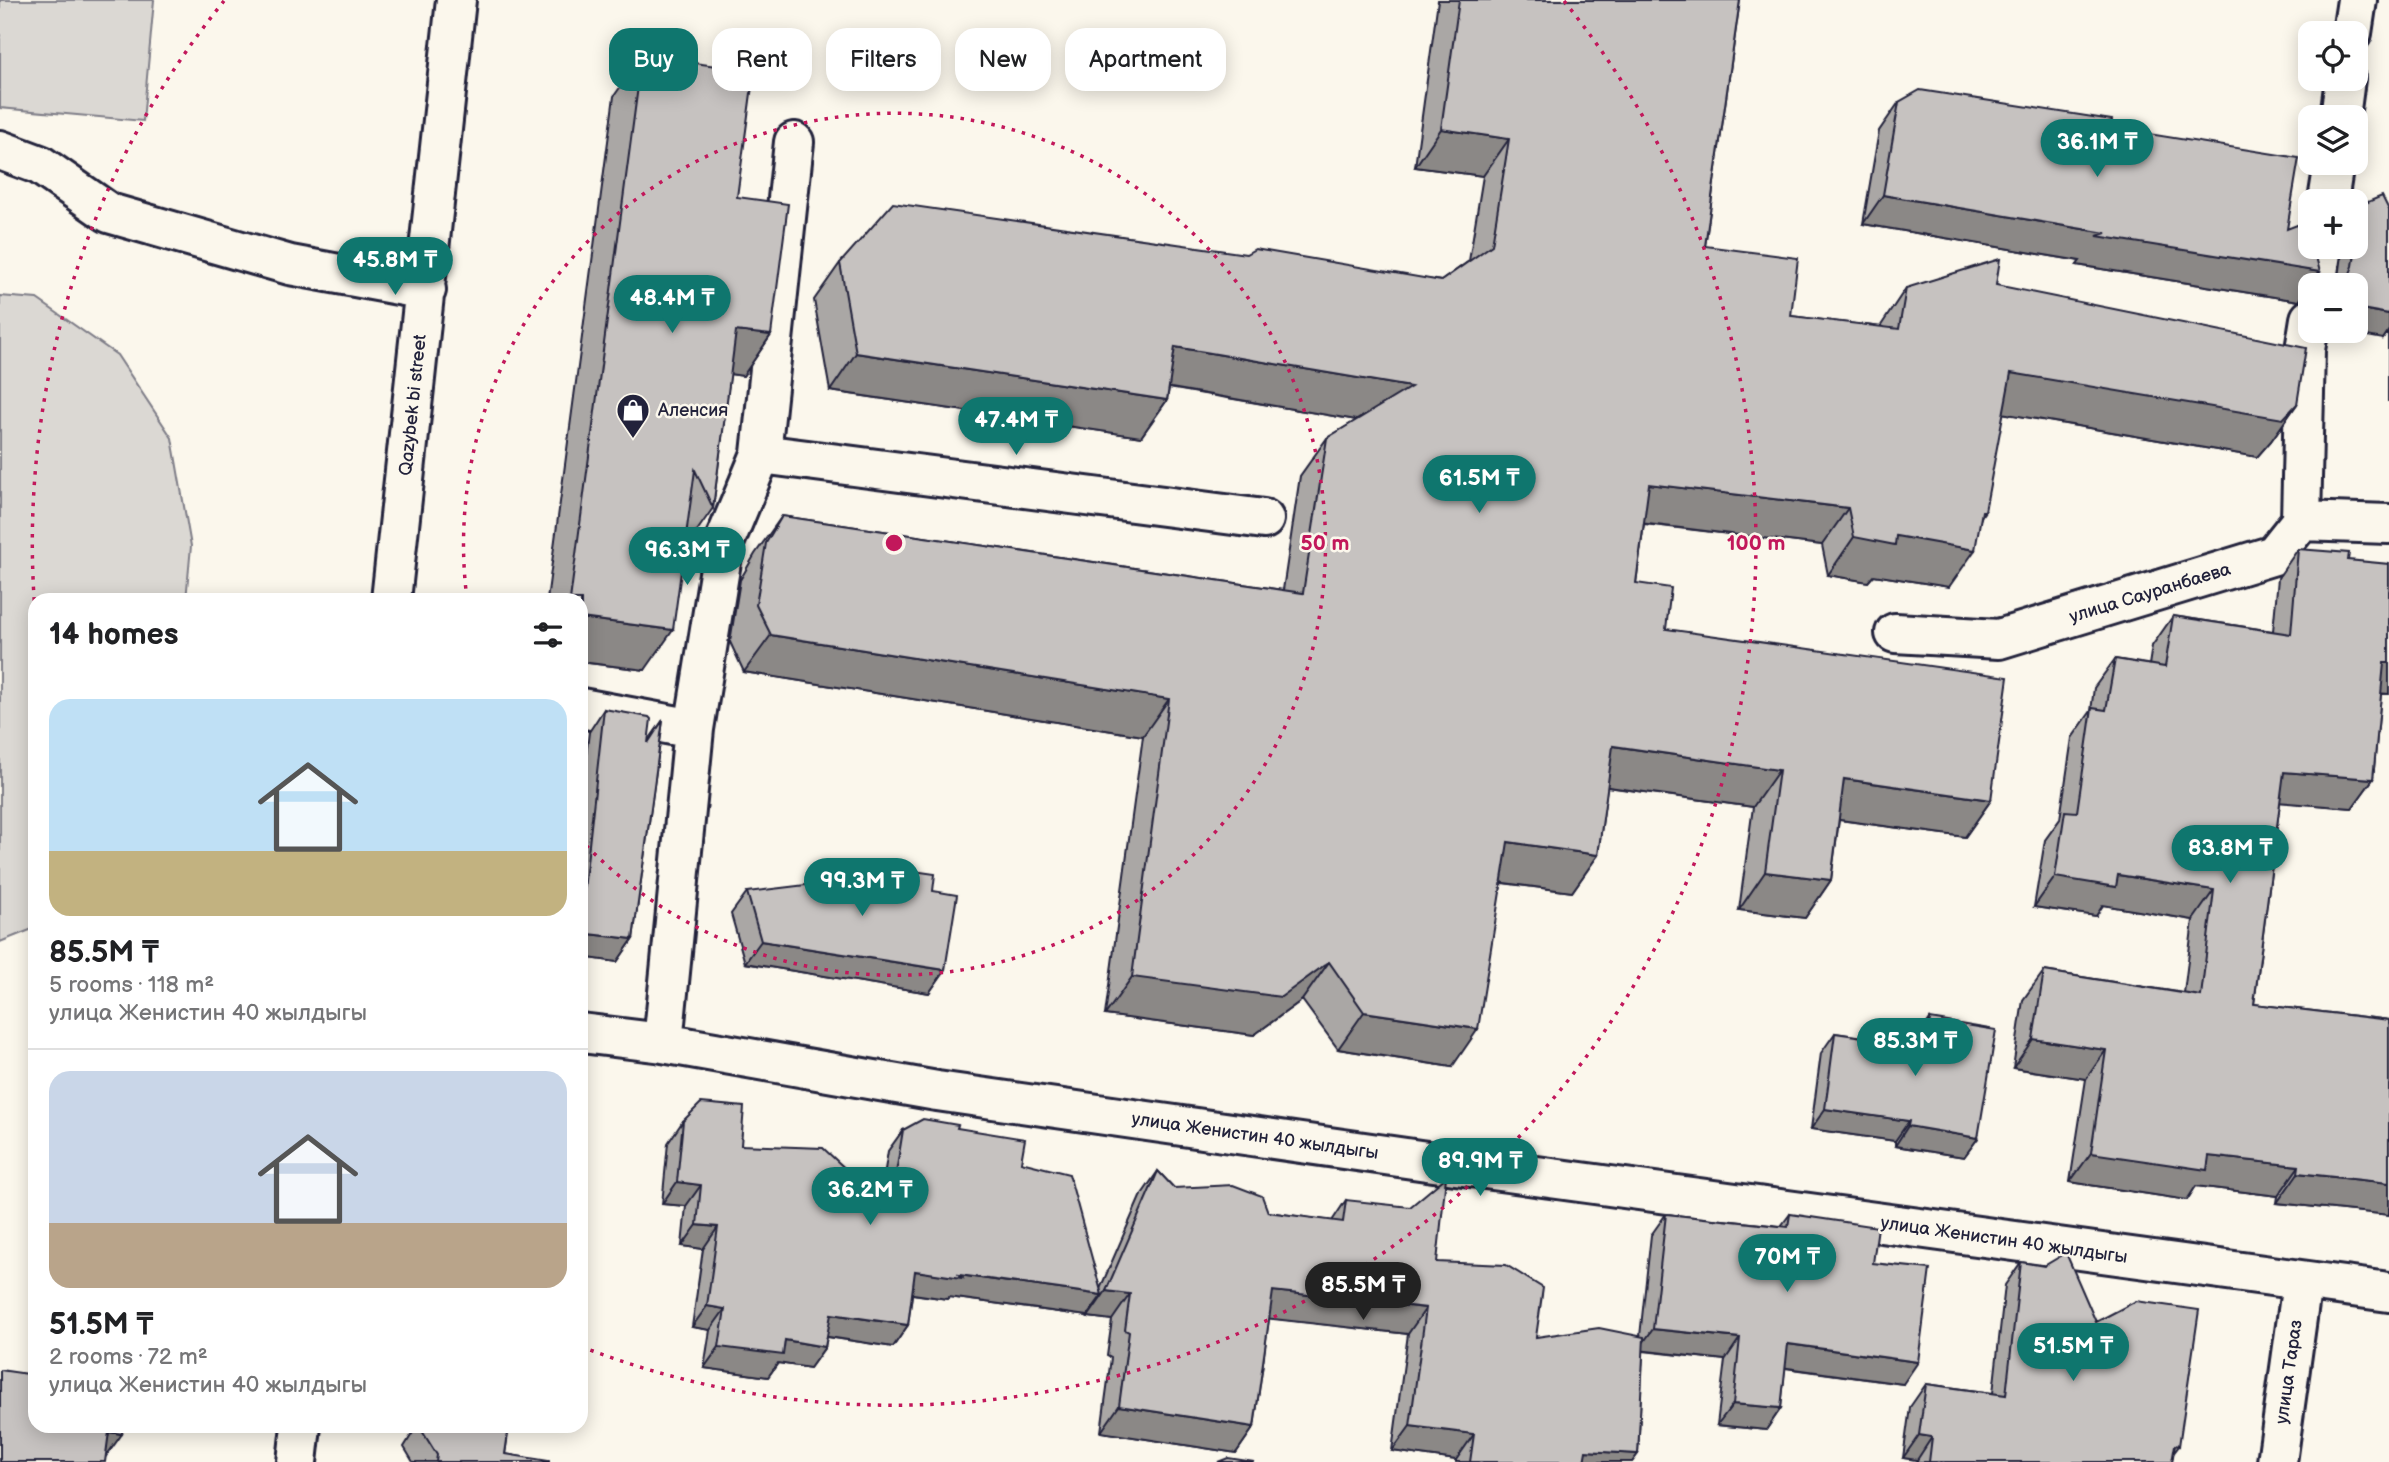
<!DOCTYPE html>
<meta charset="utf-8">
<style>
:root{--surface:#fff;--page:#f6f6f6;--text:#202124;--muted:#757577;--line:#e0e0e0;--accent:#0f766e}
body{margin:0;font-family:"Balsamiq Sans",sans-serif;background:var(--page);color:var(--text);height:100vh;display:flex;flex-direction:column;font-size:26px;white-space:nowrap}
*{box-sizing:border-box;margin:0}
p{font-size:23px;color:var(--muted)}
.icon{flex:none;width:38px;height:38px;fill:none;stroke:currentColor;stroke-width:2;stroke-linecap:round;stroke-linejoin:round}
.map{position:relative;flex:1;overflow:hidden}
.sheet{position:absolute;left:28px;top:593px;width:560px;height:840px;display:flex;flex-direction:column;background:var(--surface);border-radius:21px;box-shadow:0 4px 18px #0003}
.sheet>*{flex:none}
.guide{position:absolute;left:609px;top:28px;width:665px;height:63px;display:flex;gap:14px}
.buttons{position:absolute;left:2298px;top:21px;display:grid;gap:14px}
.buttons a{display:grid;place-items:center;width:70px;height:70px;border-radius:14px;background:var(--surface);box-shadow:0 4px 18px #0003;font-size:35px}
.price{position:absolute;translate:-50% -60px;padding:0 16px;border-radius:24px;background:var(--accent);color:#fff;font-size:23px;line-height:46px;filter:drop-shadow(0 2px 4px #0008)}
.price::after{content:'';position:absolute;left:50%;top:42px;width:21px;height:16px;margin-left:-10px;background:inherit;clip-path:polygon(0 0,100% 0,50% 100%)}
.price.active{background:#222;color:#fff}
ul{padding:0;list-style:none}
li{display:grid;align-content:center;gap:14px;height:371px;padding:0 21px}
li+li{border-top:2px solid var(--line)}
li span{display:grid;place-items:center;height:217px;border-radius:21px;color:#555}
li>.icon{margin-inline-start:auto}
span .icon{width:126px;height:126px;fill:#fffc;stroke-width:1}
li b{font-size:30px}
h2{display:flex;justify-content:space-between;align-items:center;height:84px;padding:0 21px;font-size:30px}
.chip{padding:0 24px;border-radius:21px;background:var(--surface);box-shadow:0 4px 18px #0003;font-size:24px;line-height:63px}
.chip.active{background:var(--accent);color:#fff}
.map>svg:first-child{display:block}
.green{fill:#dbd8d3;stroke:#7e7d87;stroke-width:2}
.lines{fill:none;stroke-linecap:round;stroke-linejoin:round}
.minor-casing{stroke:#22223b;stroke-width:44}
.minor{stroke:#fbf7ec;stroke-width:38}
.wall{fill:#aaa7a5;stroke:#22223b;stroke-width:2}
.shaded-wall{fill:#8b8886;stroke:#22223b;stroke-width:2}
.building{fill:#c6c2c0;stroke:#22223b;stroke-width:2}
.ring{fill:none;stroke:#c2185b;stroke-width:3.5;stroke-dasharray:3.5 7}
.labels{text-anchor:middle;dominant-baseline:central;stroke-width:5;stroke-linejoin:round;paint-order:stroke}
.street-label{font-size:18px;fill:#22223b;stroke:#fbf7ec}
.poi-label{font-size:18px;fill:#22223b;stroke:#fbf7ec;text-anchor:start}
.centre{fill:#c2185b;stroke:#fbf7ec;stroke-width:3.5}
.ring-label{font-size:21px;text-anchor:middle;font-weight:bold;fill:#c2185b;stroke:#fbf7ec;stroke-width:5;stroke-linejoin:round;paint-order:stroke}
</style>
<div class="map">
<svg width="2389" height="1462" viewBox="0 0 2389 1462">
<rect width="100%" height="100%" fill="#fbf7ec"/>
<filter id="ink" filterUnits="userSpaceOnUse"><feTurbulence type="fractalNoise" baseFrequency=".0143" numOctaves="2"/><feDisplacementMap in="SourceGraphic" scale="14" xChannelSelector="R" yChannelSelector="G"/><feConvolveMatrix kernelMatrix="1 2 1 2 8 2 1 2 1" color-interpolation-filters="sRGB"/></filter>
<g filter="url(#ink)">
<path class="green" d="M0 0H154L143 121 0 108Z
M0 296 37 299 117 355 172 438 191 546 186 600H35V928L0 942Z"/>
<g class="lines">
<defs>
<path id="minor" d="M2352 33 2357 0
M2340 117 2345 79
M0 150 40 165 109 213 290 265 426 290
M2328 201 2334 163
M2316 285 2322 247
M761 454 1264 519
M2301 521 2305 350 2310 319
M2301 521 2389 524
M391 600 456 0
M1895 633 1999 639 2274 555 2301 521
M581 708 694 729
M581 1033 663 1043 937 1091 1441 1163 2389 1292
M663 1043 694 729 724 543 761 454 794 142
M297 1462 301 1426
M2277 1462 2302 1282"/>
</defs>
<use href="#minor" class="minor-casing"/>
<use href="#minor" class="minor"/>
</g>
<path class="wall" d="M1438 0H1740L1705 246 1791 316 1880 327 1906 288 1996 285 2297 404 2271 441 2257 457 2003 413 1981 518 1949 587 1874 575 1868 582 1828 575 1822 545 1644 524 1636 583 1666 629 1991 800 1965 837 1839 820 1831 880 1805 918 1739 910 1753 807 1607 787 1598 855 1572 892 1502 883 1452 1067 1338 1049 1302 1000 1254 1035 1105 1015 1143 736 744 672 730 642 740 580 755 554 782 516 1283 590 1300 476 1327 438 1357 420 1169 388 1167 400 1141 437 830 391 814 300 840 263 1246 254 1441 281 1469 261 1483 176 1415 167Z
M642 56 737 197 771 335 743 376 730 374 713 508 685 548 684 547 645 670 581 662V600H547L614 96Z
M1899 102 2111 128 2287 229 2320 272 2299 301 2077 265 2080 261 1863 224 1879 131Z
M2356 207 2389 210V401H2388V332L2383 339 2356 285H2338L2343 247H2356Z
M2298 549 2348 560 2389 694H2381L2373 779 2352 808 2280 802 2254 1004 2389 1020V1215L2277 1203 2278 1196 2196 1186 2187 1200 2070 1182 2086 1079 2013 1068 2023 1000 2044 971 2184 993 2193 920 2103 905 2096 916 2034 907 2045 840 2060 819 2072 738 2091 711 2094 688 2115 659 2149 665 2152 646 2173 616 2273 631 2278 578Z
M604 709 648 741 663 720 633 939 617 962 581 957V797L589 732Z
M933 891 945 970 929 993 745 963 731 914 747 892Z
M1930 1019 1978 1138 1964 1157 1895 1146V1141L1811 1129 1821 1053 1835 1033 1915 1045 1916 1039Z
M683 1121 880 1201 888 1151 903 1130 957 1128 1021 1162 1100 1289 1140 1197 1158 1171 1174 1188 1268 1212 1332 1221 1346 1200 1437 1262 1536 1337 1640 1336 1651 1235 1666 1214 1781 1226 1790 1214 1873 1263 1903 1384 1785 1368 1781 1408 1766 1430 1717 1425 1725 1360 1643 1351 1638 1454 1632 1462H1456V1460L1392 1451 1408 1334 1269 1318 1254 1427 1236 1453 1101 1432 1111 1358 1107 1356 1112 1320 1088 1317 1090 1312 1087 1316 949 1297 947 1299 912 1294 908 1325 893 1347 827 1337 825 1347 810 1368 778 1363 768 1377 704 1368 710 1330 692 1327 703 1249 682 1246 686 1206 662 1204 668 1143Z
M2021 1262 2096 1322 2179 1446 2173 1454 2172 1462H1916L1917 1460 1903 1458 1910 1407 1926 1384 1993 1393 2005 1285Z
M417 1426H509L505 1454 549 1462H413L404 1447Z"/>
<path class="shaded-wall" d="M1441 129 1509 139 1483 176 1415 167Z
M1883 195 2106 233 2320 272 2299 301 2077 265 2080 261 1863 224Z
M2356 308 2389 314V330L2383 339 2340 331H2356Z
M736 331 771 335 743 376 708 371Z
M1175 347 1411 387 1385 425 1148 384Z
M856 353 1167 400 1141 437 830 391Z
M2011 373 2297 404 2271 441 2257 457 1984 410Z
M1649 484 1848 508 1822 545 1623 521Z
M1982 511H1985L1960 547 1975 550 1949 587 1874 575 1868 582 1828 575 1854 537 1896 536Z
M581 618 673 630 645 670 581 662Z
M771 635 1169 699 1143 736 744 672Z
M2384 663H2389V694L2363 692Z
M1613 746 1779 770 1753 807 1587 784Z
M2284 772 2373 779 2352 808 2263 801Z
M1844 779 1991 800 1965 837 1818 817Z
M1508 842 1598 855 1572 892 1482 880Z
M1765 872 1831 880 1805 918 1739 910Z
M2118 875 2214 890 2193 920 2103 905 2096 916 2034 907 2055 877Z
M589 934 633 939 617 962 581 957V945Z
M761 941 945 970 929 993 745 963Z
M1329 962 1302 1000 1254 1035 1105 1015 1132 977Z
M1364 1012 1478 1029 1452 1067 1338 1049Z
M2033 1039 2106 1050 2086 1079 2013 1068Z
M1825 1109 1909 1121 1895 1141 1811 1129Z
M1908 1126 1978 1138 1964 1157 1895 1146Z
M2091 1153 2209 1156 2299 1166 2278 1196 2196 1186 2187 1200 2070 1182Z
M2298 1173 2389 1183V1215L2277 1203Z
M677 1182 701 1185 686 1206 662 1204Z
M697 1225 718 1227 703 1249 682 1246Z
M915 1271 959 1275 1102 1295 1087 1316 949 1297 947 1299 900 1292Z
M1106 1291 1130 1294 1112 1320 1088 1317Z
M1273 1291 1426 1308 1408 1334 1255 1317Z
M707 1306 725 1309 710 1330 692 1327Z
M831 1314 908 1325 893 1347 816 1335Z
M1653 1329 1740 1338 1725 1360 1638 1350Z
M785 1340 825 1347 810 1368 778 1363 768 1377 704 1368 719 1347Z
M1788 1344 1918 1362 1903 1384 1773 1366Z
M1733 1404 1781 1408 1766 1430 1717 1425Z
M1119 1406 1254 1427 1236 1453 1101 1432Z
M1410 1426 1474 1434 1456 1460 1392 1451Z
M109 1432 122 1434 102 1462Z
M1919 1435 1932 1437 1917 1460 1903 1458Z
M1586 1451 1638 1454 1632 1462H1578Z"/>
<path class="building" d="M1459 0H1740L1705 246 1798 258 1791 316 1899 329 1906 288 2000 259 1996 285 2306 348 2297 404 2283 419 2011 373 1985 511H1982L1975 550 1896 536 1895 545 1854 537 1848 508 1649 484 1636 583 1671 588 1666 629 2008 677 1991 800 1844 779 1831 880 1765 872 1779 770 1613 746 1598 855 1508 842 1478 1029 1364 1012 1329 962 1281 997 1132 977 1169 699 771 635 756 605 766 543 782 516 1303 593 1327 438 1411 387 1175 347 1167 400 856 353 840 263 893 203 1246 254 1255 249 1441 281 1492 245 1509 139 1441 129Z
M642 56 754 71 737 197 788 204 771 335 736 331 713 508 695 470 673 630 581 618V600H570Z
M1920 90 2112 120 2111 128 2299 158 2287 229 2310 220V247H2316L2315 253 2320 272 2097 236 2106 233 1883 195 1899 102Z
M2382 196 2389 210V314L2356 308V285H2345V283L2341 282 2349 276 2353 266 2359 228 2358 217 2356 213V207Z
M2298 549 2349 553 2348 560 2389 564V663H2384L2373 779 2284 772 2254 1004 2389 1020V1183L2298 1173 2299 1166 2209 1156 2207 1170 2091 1153 2106 1050 2033 1039 2044 971 2201 996 2214 890 2118 875 2116 887 2055 877 2065 811 2077 812 2092 708 2106 710 2115 659 2165 667 2173 616 2291 634Z
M604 709 649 717 651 719 648 743 663 720 633 939 589 934 581 917Z
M893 868 935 874 933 891 957 895 945 970 761 941 747 892 847 880 870 882Z
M1930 1019 1996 1030 1978 1138 1908 1126 1909 1121 1825 1109 1835 1033 1926 1046Z
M701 1103 744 1107 741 1145 823 1148 890 1210 903 1130 923 1119 958 1125 957 1128 1025 1139 1021 1162 1069 1174 1102 1295 959 1275 962 1278 915 1271 908 1325 831 1314 825 1347 785 1340 783 1355 719 1347 725 1309 707 1306 718 1227 697 1225 701 1185 677 1182 683 1121Z
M1158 1171 1174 1188 1233 1185 1262 1196 1268 1212 1343 1222 1346 1200 1410 1207 1446 1177 1437 1262 1506 1265 1543 1288 1536 1337 1599 1328 1644 1337 1638 1454 1586 1451 1584 1462H1470L1474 1434 1410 1426 1426 1308 1273 1291 1254 1427 1119 1406 1129 1332 1125 1330 1130 1294 1106 1291Z
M1666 1214 1788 1227 1790 1214 1878 1227 1873 1263 1930 1269 1918 1362 1788 1344 1781 1408 1733 1404 1740 1338 1653 1329Z
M2066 1253 2096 1322 2136 1301 2199 1310 2179 1446 2175 1445 2172 1462H1929L1932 1437 1919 1435 1926 1384 2006 1395 2021 1262 2044 1266Z
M0 1370 35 1375V1426H123L122 1434 109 1432 105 1462H0Z
M419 1426H509L505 1454 549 1461V1462H436L437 1455Z
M1228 1458 1254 1462H1218Z"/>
</g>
<g class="ring">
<path d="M467 599A431 431 0 1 1 581 840"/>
<path d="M35 611A862 862 0 0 1 224 1M1564 1A862 862 0 0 1 585 1348"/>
</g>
<defs>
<symbol id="shop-pin" viewBox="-11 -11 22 30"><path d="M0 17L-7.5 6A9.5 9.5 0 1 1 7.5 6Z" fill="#22223b" stroke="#fbf7ec"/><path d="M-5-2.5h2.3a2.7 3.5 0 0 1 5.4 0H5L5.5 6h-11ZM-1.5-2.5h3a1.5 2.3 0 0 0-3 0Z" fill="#fff"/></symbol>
</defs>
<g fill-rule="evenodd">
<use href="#shop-pin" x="614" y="391" width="38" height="52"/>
</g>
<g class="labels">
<g class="street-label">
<text transform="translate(413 405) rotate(-84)">Qazybek bi street</text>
<text transform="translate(2150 593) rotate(-17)">улица Сауранбаева</text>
<text transform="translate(1255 1136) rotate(8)">улица Женистин 40 жылдыгы</text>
<text transform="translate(2004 1240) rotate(8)">улица Женистин 40 жылдыгы</text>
<text transform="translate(2289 1372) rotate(-82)">улица Тараз</text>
</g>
<g class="poi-label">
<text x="658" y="410">Аленсия</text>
</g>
</g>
<circle cx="894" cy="543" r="10" class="centre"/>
<g class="ring-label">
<text x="1325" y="550">50 m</text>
<text x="1756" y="550">100 m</text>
</g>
</svg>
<div class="buttons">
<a><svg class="icon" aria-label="locate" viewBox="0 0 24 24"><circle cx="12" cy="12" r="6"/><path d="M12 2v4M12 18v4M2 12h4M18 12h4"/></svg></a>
<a><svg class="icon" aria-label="layers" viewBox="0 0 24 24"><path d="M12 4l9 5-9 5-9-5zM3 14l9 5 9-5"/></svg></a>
<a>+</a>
<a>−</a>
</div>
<b class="price" style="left:2097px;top:179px">36.1M ₸</b>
<b class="price" style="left:395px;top:297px">45.8M ₸</b>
<b class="price" style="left:672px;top:335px">48.4M ₸</b>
<b class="price" style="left:1016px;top:457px">47.4M ₸</b>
<b class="price" style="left:1479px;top:515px">61.5M ₸</b>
<b class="price" style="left:687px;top:587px">96.3M ₸</b>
<b class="price" style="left:2230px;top:885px">83.8M ₸</b>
<b class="price" style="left:862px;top:918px">99.3M ₸</b>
<b class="price" style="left:1915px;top:1078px">85.3M ₸</b>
<b class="price" style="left:1480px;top:1198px">89.9M ₸</b>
<b class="price" style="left:870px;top:1227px">36.2M ₸</b>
<b class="price" style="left:1787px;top:1294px">70M ₸</b>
<b class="price active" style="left:1363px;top:1322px">85.5M ₸</b>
<b class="price" style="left:2073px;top:1383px">51.5M ₸</b>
<div class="guide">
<a class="chip active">Buy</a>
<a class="chip">Rent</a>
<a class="chip">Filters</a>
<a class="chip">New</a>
<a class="chip">Apartment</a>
</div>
<section class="sheet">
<h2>14 homes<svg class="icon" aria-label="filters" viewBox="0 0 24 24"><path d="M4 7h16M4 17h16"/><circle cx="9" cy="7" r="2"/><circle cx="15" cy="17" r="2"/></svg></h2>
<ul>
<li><span style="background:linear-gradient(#bfe0f5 70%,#c2b280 0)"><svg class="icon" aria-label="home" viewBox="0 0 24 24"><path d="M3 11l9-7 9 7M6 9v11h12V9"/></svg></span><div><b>85.5M ₸</b><p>5 rooms · 118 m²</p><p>улица Женистин 40 жылдыгы</p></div></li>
<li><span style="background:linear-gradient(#c9d6e8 70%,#b9a48a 0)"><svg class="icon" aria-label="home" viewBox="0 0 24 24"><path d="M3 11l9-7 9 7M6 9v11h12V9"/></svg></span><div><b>51.5M ₸</b><p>2 rooms · 72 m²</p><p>улица Женистин 40 жылдыгы</p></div></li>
</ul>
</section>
</div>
